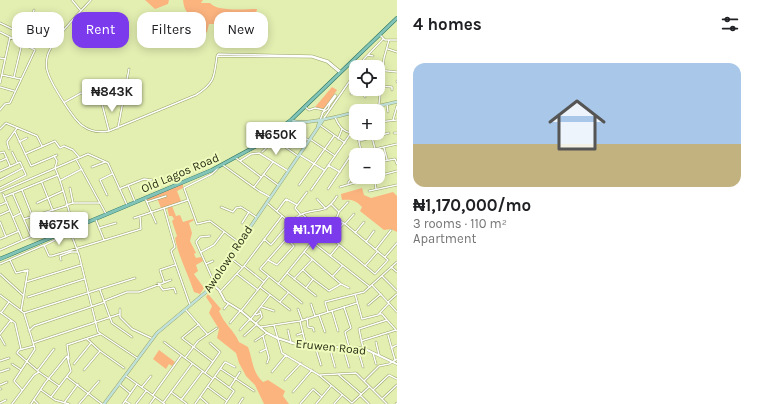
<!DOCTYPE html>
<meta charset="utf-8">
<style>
:root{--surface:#fff;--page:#f2f2f2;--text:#202124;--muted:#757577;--accent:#7c3aed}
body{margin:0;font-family:Karla,sans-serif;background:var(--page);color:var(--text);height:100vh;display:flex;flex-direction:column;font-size:15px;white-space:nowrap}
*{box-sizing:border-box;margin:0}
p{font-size:13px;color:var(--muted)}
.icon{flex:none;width:22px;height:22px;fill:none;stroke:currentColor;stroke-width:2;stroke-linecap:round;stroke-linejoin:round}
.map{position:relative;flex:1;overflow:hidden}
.panel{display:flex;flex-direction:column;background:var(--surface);width:360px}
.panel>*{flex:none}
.guide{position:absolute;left:12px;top:12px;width:325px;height:36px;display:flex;gap:8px}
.tools{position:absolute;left:349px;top:60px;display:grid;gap:8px}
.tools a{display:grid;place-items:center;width:36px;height:36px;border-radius:8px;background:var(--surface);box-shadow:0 2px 10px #0003;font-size:20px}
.price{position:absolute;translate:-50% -34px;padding:0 9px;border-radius:4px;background:#fff;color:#222;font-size:13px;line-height:26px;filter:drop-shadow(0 1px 2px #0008)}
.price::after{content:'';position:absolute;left:50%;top:24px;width:12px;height:9px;margin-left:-6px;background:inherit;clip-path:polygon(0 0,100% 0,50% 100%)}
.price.on{background:var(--accent);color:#fff}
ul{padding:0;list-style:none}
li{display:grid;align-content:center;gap:8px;height:212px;padding:0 16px}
li span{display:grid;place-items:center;height:124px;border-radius:12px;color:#555}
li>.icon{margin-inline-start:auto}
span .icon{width:72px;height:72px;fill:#fffc;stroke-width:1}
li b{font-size:17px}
h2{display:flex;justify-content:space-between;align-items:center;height:48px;padding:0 16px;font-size:17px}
.chip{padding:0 14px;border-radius:12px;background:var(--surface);box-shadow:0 2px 10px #0003;font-size:14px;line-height:36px}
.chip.on{background:var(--accent);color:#fff}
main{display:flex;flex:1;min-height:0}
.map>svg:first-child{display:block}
.green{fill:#fcb47f}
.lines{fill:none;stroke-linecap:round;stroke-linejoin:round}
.minor-casing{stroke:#99a469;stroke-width:2.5}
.tertiary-casing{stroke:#99a469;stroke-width:3}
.secondary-casing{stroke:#99a469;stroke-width:3.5}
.primary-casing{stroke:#2c755f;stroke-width:4}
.minor{stroke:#fff;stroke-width:1.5}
.tertiary{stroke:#fff;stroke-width:2}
.secondary{stroke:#c1e2db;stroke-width:2.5}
.primary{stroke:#82c4b8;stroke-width:3}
.labels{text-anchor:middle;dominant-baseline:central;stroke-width:4;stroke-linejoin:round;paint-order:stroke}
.street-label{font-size:12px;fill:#272b13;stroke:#f0fcbe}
</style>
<main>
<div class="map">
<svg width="397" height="404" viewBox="0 0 397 404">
<rect width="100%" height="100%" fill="#e3efb1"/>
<path class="green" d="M145 0H169L168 4 155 9Z
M183 0H203L201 3H210C217 12 246 9 257 9L253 25V37H236L229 33 218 31 219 24H209L207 32 204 34 200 30 197 16C187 15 184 10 183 0Z
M332 87 337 90 324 109 315 107Z
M183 184V188L177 191 181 201 172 206 176 216 180 215 183 222 193 219 194 220 189 223 192 233 190 241 196 253 194 254 196 258 201 257 203 261 196 265 198 271 194 274 204 288 200 294 194 292C188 274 178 255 175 238L177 236 172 221 174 219 172 216H169L167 207 161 208 157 198 147 201 144 199Z
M362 188 364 195 371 198 393 192 397 196V232L391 229 384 230 360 211 362 207C356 200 350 199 342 200L341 194Z
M208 294 221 309 219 311C224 324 234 330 239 342L248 347C253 360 252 372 263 382L268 380 285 391 283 396 289 404H264L255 385 246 376 239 363 236 353 217 338 219 329 209 313 212 306 206 297Z
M159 350 175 362 172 366 169 364 166 369 153 359Z"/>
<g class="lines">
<defs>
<path id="minor" d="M72 0 81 11
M91 0C80 12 49 43 47 58 46 63 46 68 48 73 51 83 74 121 83 126 91 132 99 133 109 131L196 95C215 83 214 77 217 56
M0 23 27 36 34 10
M0 32 35 50 10 103 5 104 0 110
M380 35 385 40H397
M388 49 397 52
M368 55 373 56
M217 56 218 54 312 56 328 61 340 71
M217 56 312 57 327 62 340 73
M0 58 5 59
M360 67 364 59 383 39
M378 70 397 72
M2 75 21 79
M14 77 22 43
M397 81V82
M0 83 10 37
M380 86 392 87V90
M0 87 14 91
M363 90 365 97
M351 94 367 89
M65 102 81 93 100 96 109 131
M328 104H330L336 96 335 95
M379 104 384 58 389 40
M387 104 388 112
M305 107 309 110 315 108 324 110
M322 113 328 109 330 104
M352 113 356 130
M335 117C339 127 345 135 356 132
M324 118 356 72
M320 120 324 110 335 95
M393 120 397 106
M378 122 397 120
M320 125 345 143
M118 128 129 69
M0 129 6 123 37 136 42 146
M378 129 380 135
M15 132 31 166 57 155
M357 133 362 155
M394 133H397
M372 137 375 149
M310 139 335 156
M338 139 342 129
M275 140 298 156
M359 141 389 133
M19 142 27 138
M287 147C293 138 298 135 309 140
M384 148 387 159
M9 149 7 142 17 128
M12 152 17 162
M262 152 293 122
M362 152 397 144
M0 153 4 152 10 166
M25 154 55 141 60 148 64 146 73 150 79 157
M300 155 324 170
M54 156 57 161 55 168
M236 158 240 161 251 154 259 153 288 171
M76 159 106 214
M0 161 7 158
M240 161 261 177
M378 162 395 159 397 164
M223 165 259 191 270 197
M328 165 340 172
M92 167 105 162
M55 168C64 187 67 208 74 227
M218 168 212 174 184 188 197 224 210 221 238 242
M378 169 380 175
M0 171 20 162 26 175 0 188
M263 174 278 185
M378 176 397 171
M374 177 376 189
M0 180 23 168
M61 180 82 169
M42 183 53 211
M348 183 356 172
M128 185 135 202
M299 185 334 136
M254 187 273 162
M340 187 375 177
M70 188 73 203
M119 189 144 179 152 180
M328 189 351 155 356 157
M311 190 351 133
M369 191 397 185
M0 192 88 154 108 163 127 205
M3 194 22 239
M13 194 31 236
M107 195 100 180 112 174
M4 197 58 175
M145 198 156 223
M317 199 326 209
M147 202 166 196
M37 203 63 191
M267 203 319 247 370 287
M0 205 7 202
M66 205 73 203H100
M332 205 339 212 336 219
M221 207 233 212 236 208 241 207 256 217
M164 208 175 247 171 251 190 305
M277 211 286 199 297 205
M339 212 348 202
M302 214 375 274 388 260 345 224 335 218 334 219 314 226 313 227 304 235
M0 215 9 211
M301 215 295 208 307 192
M13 217 21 213
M134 218 188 200
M24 219 66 206
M96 220 104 240
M0 222 6 237
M242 223 249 212
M345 224 354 214
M99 228 116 223
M296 228 260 269 302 303
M70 231 79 255 98 332 137 358
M355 233 364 222
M210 236 200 237 196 242 213 280
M331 237 344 223
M0 239 19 231
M264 239 271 245C280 235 289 221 300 215 317 207 325 216 337 196
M366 242 374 231
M45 245 57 239V232L49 213
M376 249 391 230
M0 250 39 233 22 190
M201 252 214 245 224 232
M304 252 341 284
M330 256 339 245
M229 257 242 267
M385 257 397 243
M10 260 16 273 28 270 21 311
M61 260 60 256 71 252H77
M268 260 277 265 294 246 287 239
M0 264 44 245 49 256H52L141 229 140 216
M206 264 213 261
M244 266 264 282
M365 266 378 251
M391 267 397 272
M303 270 313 279
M287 273 316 296
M0 274 24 296
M237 274 258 290
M333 276 342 266
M382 276 397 291
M294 279 312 260
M26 282 81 265
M164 282 160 270 175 265
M158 283 163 290 174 288 176 293
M278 284 312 242
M372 285 397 312
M260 287 290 310
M306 288 313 279 329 291 341 284 349 288
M100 290 112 323 132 337
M220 292 244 266 282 216
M355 294 362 319 378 315 389 303
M0 295 24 313 35 349 14 381 22 390
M28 297 84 279
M104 301 127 292H139L171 280
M280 302 288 293
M388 302 397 294
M311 304 315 316
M368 305 381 294
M262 307 274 311
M344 307 351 328 345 332 349 347
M120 309V317L132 329 151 338
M224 309 228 304
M298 309 302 320
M186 310 207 334
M241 311 268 277
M332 311 338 331
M0 312 15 323 21 349
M328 312 325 302 364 292 397 262
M1 313 9 302
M24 313 135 278
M256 315 261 313
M319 315 325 332
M307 318 308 327 313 328 314 331
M250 320 270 295
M387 320 397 331
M300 321 306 346
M230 323 240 311
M256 323 262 317 260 311
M199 324 182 338 213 362
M274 325 282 353 319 375 352 403
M261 327 300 321 357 303
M240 330 250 319
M288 330 291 343
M29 331 34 326 105 302
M0 334 11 320
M297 335 303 333
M388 335 395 360
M0 336 5 345
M244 336 257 324
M263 336 269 358 267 363
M255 341 267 333
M361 341 396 330
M164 342 213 379
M376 342 379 355
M33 343 120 314
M34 346 19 350 17 353 39 372 59 386
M315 346 321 365
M329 346 335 367
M343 347 349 367
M357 347 363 367
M363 348 359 329 387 320 382 314H379
M391 348 397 345
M100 351 124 368
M260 352 266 349
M373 353 376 364
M185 358 198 341 217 328
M69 359 67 345 100 334
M0 361 9 358
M12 364 21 370
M74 364 91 343
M221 369 254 391
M38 370 54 349
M84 370 100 351 87 339
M0 372 9 369
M272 372 286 355
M205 373 220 352 210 343
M320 375 356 373 387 404
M339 375 361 394
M126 376 165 404
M67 377 102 404
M215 377 234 391 225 404
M285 380 301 363
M364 381 379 366 389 364 397 359
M119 384 130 393
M0 385 7 382
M142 387 151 376
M208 387 227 401
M230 387 240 372
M0 389H1
M41 390 55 400 69 404
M373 390 389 375 397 379
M171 392 187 404
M293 392 312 370
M153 395 181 356
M360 395 369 404
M200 397 208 404
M382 399 397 385
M34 400 38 404
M181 400 203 371
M125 401 130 404
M0 403 6 400
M64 403 78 384
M163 403 192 364
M352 403 369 387
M12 404 34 375 39 372
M31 404 45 383 67 356 71 371 51 397
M79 404 99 381
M123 404 137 384
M136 404 146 391
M150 404 155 397
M195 404 225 362 235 367
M239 404 243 398
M300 404 313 389 322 397
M316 404 331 386
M334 404 342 395
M396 404 397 403"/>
<path id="tertiary" d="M212 284 219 290 225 301 241 311 267 333 277 338 302 346 363 348 397 364"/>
<path id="secondary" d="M291 120C305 129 376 105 397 102
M318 126 320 120
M104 404 157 333 206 292 323 120"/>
<path id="primary" d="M0 259 212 170 258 145 291 120 397 18"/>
</defs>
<use href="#minor" class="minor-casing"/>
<use href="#tertiary" class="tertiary-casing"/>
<use href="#secondary" class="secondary-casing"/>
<use href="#primary" class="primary-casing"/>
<use href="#minor" class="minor"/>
<use href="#tertiary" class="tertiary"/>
<use href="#secondary" class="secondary"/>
<use href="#primary" class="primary"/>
</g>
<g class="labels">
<g class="street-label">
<text transform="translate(180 173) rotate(-23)">Old Lagos Road</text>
<text transform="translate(228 259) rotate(-56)">Awolowo Road</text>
<text transform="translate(331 347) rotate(6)">Eruwen Road</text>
</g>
</g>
</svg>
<div class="tools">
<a><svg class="icon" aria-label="locate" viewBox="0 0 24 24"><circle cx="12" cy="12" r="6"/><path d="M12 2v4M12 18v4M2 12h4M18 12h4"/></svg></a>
<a>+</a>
<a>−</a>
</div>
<b class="price" style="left:112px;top:113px">₦843K</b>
<b class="price" style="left:276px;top:156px">₦650K</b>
<b class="price" style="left:59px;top:246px">₦675K</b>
<b class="price on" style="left:313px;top:251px">₦1.17M</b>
<div class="guide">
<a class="chip">Buy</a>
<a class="chip on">Rent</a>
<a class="chip">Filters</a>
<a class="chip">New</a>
</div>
</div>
<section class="panel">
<h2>4 homes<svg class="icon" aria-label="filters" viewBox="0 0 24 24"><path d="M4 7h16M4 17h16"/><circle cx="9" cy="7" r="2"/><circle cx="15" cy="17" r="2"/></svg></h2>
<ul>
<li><span style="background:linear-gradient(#a9c7e8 65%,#c2b280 0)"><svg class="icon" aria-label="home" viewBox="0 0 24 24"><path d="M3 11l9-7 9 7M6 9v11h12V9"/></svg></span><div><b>₦1,170,000/mo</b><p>3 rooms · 110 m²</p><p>Apartment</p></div></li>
</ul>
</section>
</main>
